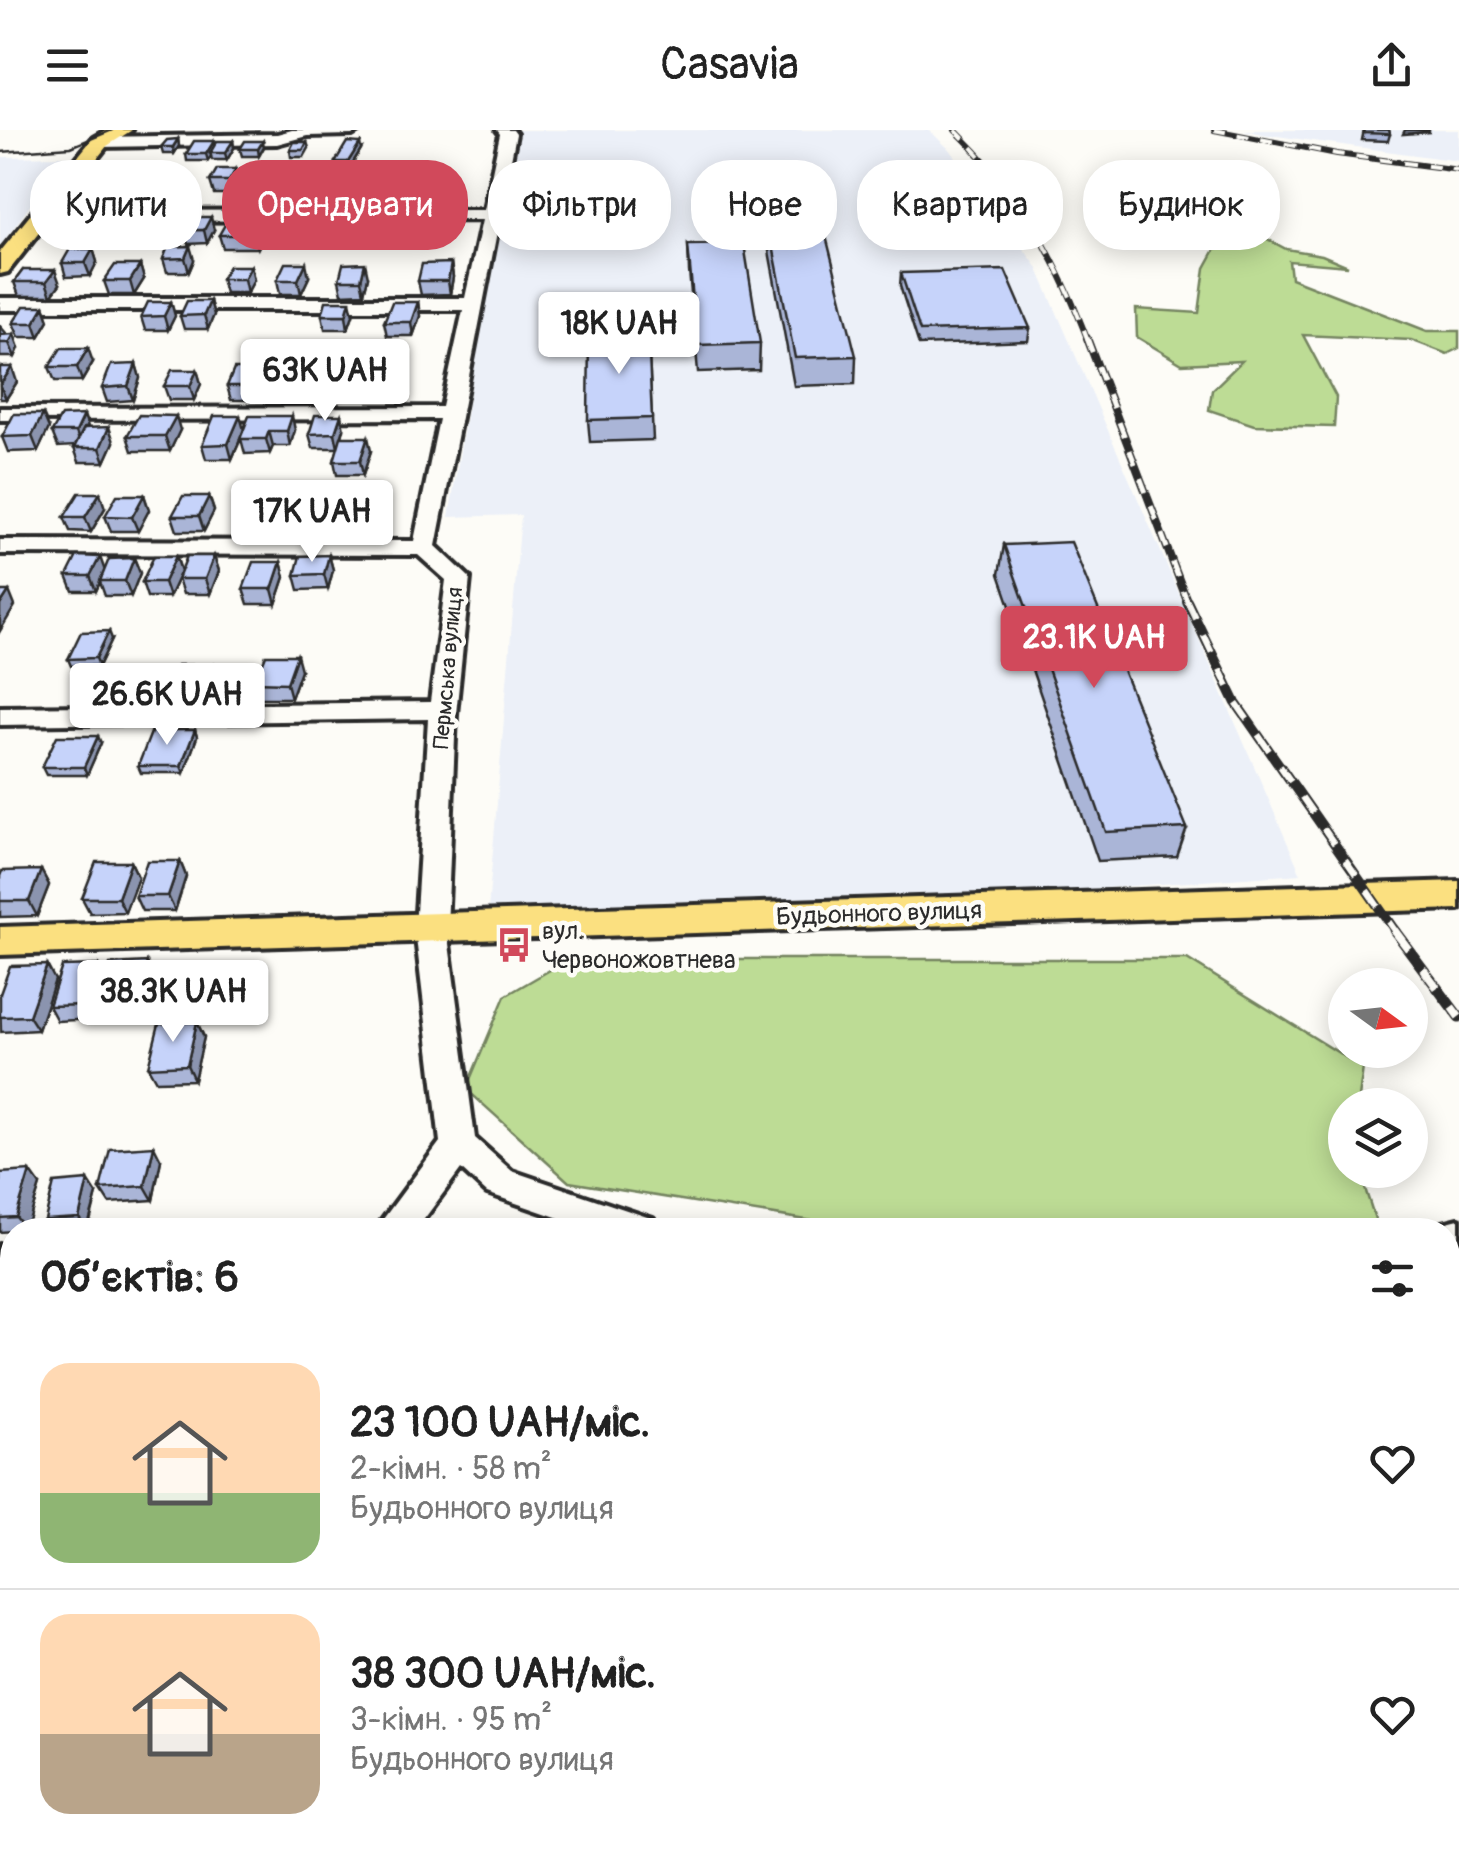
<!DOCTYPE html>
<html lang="uk">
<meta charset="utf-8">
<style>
:root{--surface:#fff;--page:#f2f2f2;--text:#222;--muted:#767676;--line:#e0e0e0;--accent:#d1495b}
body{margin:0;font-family:Pangolin,sans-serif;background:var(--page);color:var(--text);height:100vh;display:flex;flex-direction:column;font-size:38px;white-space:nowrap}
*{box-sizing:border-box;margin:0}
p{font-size:32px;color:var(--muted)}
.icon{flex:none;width:55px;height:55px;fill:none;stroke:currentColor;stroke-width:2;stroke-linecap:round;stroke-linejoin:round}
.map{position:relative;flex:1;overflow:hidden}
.sheet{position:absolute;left:0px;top:1088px;width:1460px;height:642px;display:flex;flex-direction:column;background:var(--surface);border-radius:40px 40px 0 0;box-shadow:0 5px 25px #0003}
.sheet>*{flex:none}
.banner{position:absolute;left:30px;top:30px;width:1400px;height:90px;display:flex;gap:20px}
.needle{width:65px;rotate:105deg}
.fabs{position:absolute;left:1328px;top:838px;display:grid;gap:20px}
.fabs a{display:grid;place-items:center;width:100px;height:100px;border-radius:50%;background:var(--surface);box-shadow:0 5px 25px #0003;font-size:50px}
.price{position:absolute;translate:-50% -85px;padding:0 22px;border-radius:10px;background:#fff;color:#222;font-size:32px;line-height:65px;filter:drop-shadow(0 2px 5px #0008)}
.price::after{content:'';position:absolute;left:50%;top:60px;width:30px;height:22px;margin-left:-15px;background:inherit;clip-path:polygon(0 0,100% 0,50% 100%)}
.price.active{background:var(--accent);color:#fff}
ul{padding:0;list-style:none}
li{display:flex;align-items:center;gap:30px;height:250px;padding:0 40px}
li+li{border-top:2px solid var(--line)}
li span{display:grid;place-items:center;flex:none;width:280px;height:200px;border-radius:30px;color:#555}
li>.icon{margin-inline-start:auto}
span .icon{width:120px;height:120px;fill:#fffc;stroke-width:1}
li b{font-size:42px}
h2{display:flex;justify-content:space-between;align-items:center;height:120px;padding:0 40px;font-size:42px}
.chip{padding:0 35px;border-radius:40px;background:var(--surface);box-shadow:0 5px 25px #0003;font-size:35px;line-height:90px}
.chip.active{background:var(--accent);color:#fff}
header{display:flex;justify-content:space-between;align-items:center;height:130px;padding:0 40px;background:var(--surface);font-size:45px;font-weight:600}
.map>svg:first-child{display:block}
.built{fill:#ecf0f8}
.green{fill:#bddc95;stroke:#748460;stroke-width:2.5}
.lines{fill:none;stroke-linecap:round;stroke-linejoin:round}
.minor-casing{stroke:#2b2b2b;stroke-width:8}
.major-casing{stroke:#2b2b2b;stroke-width:8}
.minor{fill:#fdfcf7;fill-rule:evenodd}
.major{fill:#fbe080;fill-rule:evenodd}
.tram{stroke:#2b2b2b;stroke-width:2.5}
.rail-far3-casing{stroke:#2b2b2b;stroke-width:6}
.rail-far2-casing{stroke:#2b2b2b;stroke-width:8}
.rail-far1-casing{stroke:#2b2b2b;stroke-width:10}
.rail-casing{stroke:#2b2b2b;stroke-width:11}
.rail-far3{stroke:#fdfcf7;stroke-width:4;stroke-dasharray:12;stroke-linecap:butt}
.rail-far2{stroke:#fdfcf7;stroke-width:5;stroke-dasharray:15;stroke-linecap:butt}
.rail-far1{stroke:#fdfcf7;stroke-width:6;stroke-dasharray:19;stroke-linecap:butt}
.rail{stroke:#fdfcf7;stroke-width:8;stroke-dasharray:24;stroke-linecap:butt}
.wall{fill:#aab5d7;stroke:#2b2b2b;stroke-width:2.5}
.shaded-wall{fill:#8b94af;stroke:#2b2b2b;stroke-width:2.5}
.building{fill:#c6d3fa;stroke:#2b2b2b;stroke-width:2.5}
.labels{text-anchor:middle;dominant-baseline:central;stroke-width:9;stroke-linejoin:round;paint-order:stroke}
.far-street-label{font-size:22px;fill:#2b2b2b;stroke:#fdfcf7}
.street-label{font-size:25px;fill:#2b2b2b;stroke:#fdfcf7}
.poi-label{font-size:25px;fill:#2b2b2b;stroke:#fdfcf7;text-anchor:start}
</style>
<header><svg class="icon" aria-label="menu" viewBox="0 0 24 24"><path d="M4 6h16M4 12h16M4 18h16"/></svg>Casavia<svg class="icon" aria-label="share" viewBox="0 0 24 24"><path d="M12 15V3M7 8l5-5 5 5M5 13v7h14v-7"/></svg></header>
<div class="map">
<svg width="1459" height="1729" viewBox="0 0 1459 1729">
<rect width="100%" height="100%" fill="#fdfcf7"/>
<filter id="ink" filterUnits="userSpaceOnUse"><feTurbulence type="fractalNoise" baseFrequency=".01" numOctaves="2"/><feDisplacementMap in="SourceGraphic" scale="20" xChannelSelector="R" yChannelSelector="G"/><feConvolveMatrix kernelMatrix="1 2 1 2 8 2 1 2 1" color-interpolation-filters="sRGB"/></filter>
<g filter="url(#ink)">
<path class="built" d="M514 0H929L948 18 1037 137 1301 744 1090 759 488 780 521 385 449 387Z
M1244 0H1459V31L1262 4Z
M67 26 0 116V27Z"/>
<path class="green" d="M1127 55 1209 78 1286 119 1322 125 1348 136 1289 131 1291 148 1427 201H1459V218L1447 224 1411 210 1303 205 1336 267 1334 297 1254 295 1209 280 1212 260 1242 231 1182 234 1137 207 1136 179 1199 183 1205 138 1217 116 1184 103 1207 98C1188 70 1152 82 1127 55Z
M569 829H1187L1363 938 1358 975H1345V1040H1359L1376 1092 869 1100 569 1052 466 959 505 866Z"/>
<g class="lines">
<defs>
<path id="minor" d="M292 0H360L352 5 307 6 277 14 100 17 92 12 100 7 277 4Z
M497 0H513L516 4 436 416 470 448 456 584 447 799 475 1008 512 1041 653 1089 659 1100H594L487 1063 461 1039 416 1100H375L440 1012 415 799 428 589 0 595V577L430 572 446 450 418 425 0 424V410L414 411 439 289 0 290V278L442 277 463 180H0V168H465L482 90 39 91 30 86 39 81 484 80 500 4Z
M1459 1089V1121L1448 1123V1100H1433L1435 1095Z
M0 1115H12V1147L0 1149Z
M1459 1426V1470L1448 1471V1427Z
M12 1548V1594L0 1596V1550Z
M176 1718H224L222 1729H172Z"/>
<path id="major" d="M107 0H132L107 16 8 142 0 144V122L93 8Z
M1459 751V779L0 825V797Z"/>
</defs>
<use href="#minor" class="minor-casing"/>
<use href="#major" class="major-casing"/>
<use href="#minor" class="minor"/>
<use href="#major" class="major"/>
<path class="tram" d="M0 22 71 17 112 0"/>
<defs>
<path id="rail-far3" d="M955 0C1022 66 1055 124 1088 211
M1214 0 1337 24 1459 40"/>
<path id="rail-far2" d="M1087 208 1188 473"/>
<path id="rail-far1" d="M1187 471 1236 573 1396 802"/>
<path id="rail" d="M1394 800 1459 887"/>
</defs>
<use href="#rail-far3" class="rail-far3-casing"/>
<use href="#rail-far2" class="rail-far2-casing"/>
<use href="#rail-far1" class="rail-far1-casing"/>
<use href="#rail" class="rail-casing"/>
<use href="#rail-far3" class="rail-far3"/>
<use href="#rail-far2" class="rail-far2"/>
<use href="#rail-far1" class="rail-far1"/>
<use href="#rail" class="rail"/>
</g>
<path class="wall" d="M1364 0H1389L1390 4 1388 11 1362 10Z
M178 9 179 16 174 24H163L161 17Z
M233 11 234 18 227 30H212L211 26 208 31H187L186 24 215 14Z
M307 12 309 18 304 27H291L290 20Z
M264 17 259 26H242L240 19Z
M361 19 349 39 336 38 335 32Z
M236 39 239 52 232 64H214L210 51Z
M127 47 131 60 124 68H115L107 78H84L80 65Z
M400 48 393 65H373L371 52Z
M451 50 453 63 450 77 427 78 425 65Z
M185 51 188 64 181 76H162L159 63Z
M341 51 344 64 339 77 317 78 314 65Z
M381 83 383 96 378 110H361L358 97Z
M261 91 264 104 258 118H223L219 105Z
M769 95 856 226 855 254 794 256 769 121Z
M119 97 108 114H82L78 101Z
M327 97H355L350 111H329Z
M184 100H214L207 113 188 114Z
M688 115 760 213 759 240 698 242 689 141Z
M168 117 194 130 189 142H167L163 129Z
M93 119 97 132 90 146 66 147 62 133Z
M451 133 453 147 450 164 421 165 418 151Z
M140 135 144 149 134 165H109L104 151Z
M251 136 254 150 247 163H225L221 149Z
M23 140 60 154 51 166H19L14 152Z
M901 143 1030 198 1028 211 919 215 900 156Z
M309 147 301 164H280L277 150Z
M368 147 364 163 342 164 339 150Z
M210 171 214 185 208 199H184L180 186Z
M171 172 175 186 168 200H145L141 187Z
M418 172 420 186 413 206H387L384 192Z
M44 176 49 190 39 207H19L13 193Z
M322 185H353L348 199H325Z
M0 196 19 218 15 227H0Z
M648 203 653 310 590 312 588 290Z
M326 228 329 240 360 248 354 268H327L324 255 318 270H300L296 255Z
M93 232 82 251H55L49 237Z
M136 234 140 248 133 270 107 272 102 258Z
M0 237 17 252 6 269H0Z
M292 237 296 251 289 270H259L256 259 252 270H231L227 256 258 251Z
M197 240 201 254 194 270H169L164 256Z
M368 253H403L399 268 370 267Z
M49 298 38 321 8 322 2 307Z
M88 298 114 312 105 332H79L74 318 75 316 58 317 52 302Z
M244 299 295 300 290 316H273L270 323 245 324 241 309 232 329H206L202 315Z
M344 299 342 307 371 321 363 345H337L334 331 338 318H313L309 304Z
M180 300 170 321H132L127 306Z
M144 365 149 380 138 401H111L105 386Z
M209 366 214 381 204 401H177L172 386Z
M277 366 281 381 274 402 246 403 242 388Z
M366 366 369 381 360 404 325 403 322 388Z
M105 378 91 402 70 401 64 387Z
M1004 415 1187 698 1177 727 1098 731 999 444Z
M329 425 333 440 328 459 299 460 295 445Z
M176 426 181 441 169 467H147L142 452Z
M214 426 219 441 210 464H183L178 449Z
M134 428 140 443 131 466H105L100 452 96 461H73L67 446 105 439Z
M281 432 285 447 276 474H248L243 459Z
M112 509 99 536H71L68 529Z
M301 540 291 568H260L255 552Z
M217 543 208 566H170L167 558Z
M195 600 197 607 184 643H141L138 636Z
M101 613 87 645H46L42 637Z
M180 731 186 746 175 781H142L135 766Z
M131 732 138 747 125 782 90 783 82 768Z
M41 740 49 755 37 786 0 787V746Z
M99 835 106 848 154 847 144 887 106 889 99 875 95 889 57 891 49 876Z
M55 850 38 900 1 902 0 864Z
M197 892 204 907 194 950 156 951 148 937Z
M161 1030 153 1070 109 1073 100 1059Z
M0 1043 40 1055 26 1100 0 1102Z
M97 1064 88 1100H52L45 1090Z
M12 1182V1257L0 1258V1192Z
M12 1445V1537H0V1446Z
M1459 1508V1641L1448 1614V1510Z
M564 1718H620V1721L567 1723Z
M873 1718H923L925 1729H874Z"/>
<path class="shaded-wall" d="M1405 0H1429V2L1403 4Z
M178 9 179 16 174 24 173 17Z
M214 11 216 17 210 23 211 26 208 31 206 24Z
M233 11 234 18 227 30 225 23Z
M263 11 264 17 259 26 258 19Z
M360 13 361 19 349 39 348 32Z
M398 35 400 48 393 65 391 52Z
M236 39 239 52 232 64 229 51Z
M127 47 131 60 124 68 120 55Z
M451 50 453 63 450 77 448 64Z
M185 51 188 64 181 76 177 63Z
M341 51 344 64 339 77 336 64Z
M111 55 115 68 107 78 103 65Z
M381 83 383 96 378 110 376 97Z
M115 84 119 97 108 114 103 101Z
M352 84 355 97 350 111 347 97Z
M211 87 214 100 207 113 204 100Z
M261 91 264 104 258 118 254 105Z
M190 116 194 130 189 142 185 128Z
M93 119 97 132 90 146 85 133Z
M306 133 309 147 301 164 298 150Z
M365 133 368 147 364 163 361 150Z
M451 133 453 147 450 164 448 151Z
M140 135 144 149 134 165 130 151Z
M251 136 254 150 247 163 244 149Z
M55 140 60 154 51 166 46 152Z
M210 171 214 185 208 199 204 185Z
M350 171 353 185 348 199 346 185Z
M171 172 175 186 168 200 164 186Z
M418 172 420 186 413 206 411 192Z
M44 176 49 190 39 207 34 193Z
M14 204 19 218 15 227 9 213Z
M88 218 93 232 82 251 77 237Z
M326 228 329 242 318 270 315 256Z
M136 234 140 248 133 270 128 256Z
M357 234 360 248 354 268 351 253Z
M12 237 17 252 6 269 0 255Z
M292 237 296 251 289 270 286 256Z
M401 238 403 253 399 268 396 253Z
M254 239 258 253 255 256 252 270 248 256Z
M197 240 201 254 194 270 190 256Z
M43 284 49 298 38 321 32 306Z
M84 285 89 300 81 316 76 302Z
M341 285 344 299 338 318 335 303Z
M176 286 180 300 170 321 165 306Z
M240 286 244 300 232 329 228 314Z
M292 286 295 300 290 316 287 301Z
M109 297 114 312 105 332 100 318Z
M269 301 273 316 270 323 266 309Z
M368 307 371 321 363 345 360 331Z
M100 363 105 378 91 402 85 387Z
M144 365 149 380 138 401 132 387Z
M209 366 214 381 204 401 199 386Z
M277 366 281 381 274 402 270 388Z
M366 366 369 381 360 404 357 389Z
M329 425 333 440 328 459 324 444Z
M176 426 181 441 169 467 164 452Z
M214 426 219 441 210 464 205 449Z
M100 427 105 441 96 461 90 446Z
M134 428 140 443 131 466 125 451Z
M281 432 285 447 276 474 272 459Z
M9 461 15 476 0 501V475Z
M109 501 112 509 99 536 96 528Z
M297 525 301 540 291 568 287 553Z
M214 535 217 543 208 566 205 558Z
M195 600 197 607 184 643 181 636Z
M98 606 101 613 87 645 84 637Z
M180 731 186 746 175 781 168 766Z
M131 732 138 747 125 782 118 768Z
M41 740 49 755 37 786 29 771Z
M147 832 154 847 144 887 136 873Z
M47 835 55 850 38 900 29 886Z
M99 835 106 849 95 889 87 875Z
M197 892 204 907 194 950 187 935Z
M154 1016 161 1030 153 1070 145 1056Z
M30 1041 40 1055 26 1100 16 1087Z
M88 1050 97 1064 87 1100 79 1088Z"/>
<path class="building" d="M1365 0H1389L1390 4 1364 3Z
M178 9 173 17H161L167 10Z
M194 11H214L206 24H186Z
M217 11H233L225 23H210Z
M245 11H263L258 19H240Z
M294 12H307L303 20H290Z
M347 12 360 13 348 32H335Z
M378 35H398L391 52H371Z
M217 39H236L229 51H210Z
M95 46 127 47 120 55H111L103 65H80Z
M451 50 448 64 425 65 428 51Z
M166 51H185L177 63H159Z
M319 51H341L336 64 314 65Z
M364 83H381L376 97H358Z
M90 84H115L103 101H78Z
M332 84H352L347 97H327Z
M192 87H211L204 100H184Z
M227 91H261L254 105H219Z
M823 94 856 226 795 228 769 95Z
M744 114 760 213 697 215 688 115Z
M190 116 185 128 163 129 168 117Z
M70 119H93L85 133H62Z
M285 133H306L298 150H277Z
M365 133 361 150H339L343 134Z
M451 133 448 151H418L422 134Z
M115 135H140L130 151H104Z
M229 136H251L244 149H221Z
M23 140H55L46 152H14Z
M1005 140 1030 198 920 201 901 143Z
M187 171H210L204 185 180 186Z
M326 171H350L346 185H322Z
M148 172H171L164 186 141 187Z
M392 172H418L411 192H384Z
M24 176H44L34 193H13Z
M648 203 652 288 588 290 589 205Z
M14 204 9 213H0V205Z
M61 218H88L77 237H49Z
M308 228H326L315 256 296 255Z
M136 234 128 256 102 258 111 235Z
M331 234H357L351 253 324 254Z
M0 237H12L0 255Z
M292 237 286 256H255L263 238Z
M373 238H401L396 253H368Z
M234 239H254L248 256H227Z
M172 240H197L190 256H164Z
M14 284H43L32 306 2 307Z
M84 285 76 302H52L61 286Z
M139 285 176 286 165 306H127Z
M315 285H341L335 303 309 304Z
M214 286H240L228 314 202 315Z
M249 286H292L287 301H269L266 309H240Z
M109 297 100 318H74L84 298Z
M341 307H368L360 331H334Z
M79 363H100L85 387H64Z
M117 365H144L132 387 105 386Z
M331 365 366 366 357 389 322 388Z
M183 366H209L199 386H172Z
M249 366H277L270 388H242Z
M1071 412 1187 698 1106 702 1004 415Z
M329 425 324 444 295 445 300 426Z
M77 426 100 427 90 446H67Z
M154 426H176L164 452H142Z
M187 426H214L205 449H178Z
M134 428 125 451H100L109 429Z
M253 432H281L272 459H243Z
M0 461H9L0 475Z
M109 501 96 528 68 529 81 502Z
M266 525H297L287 553 255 552Z
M177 535H214L205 558H167Z
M152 600H195L181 636H138Z
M57 606H98L84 637H42Z
M147 731H180L168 766H135Z
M96 732H131L118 768H82Z
M41 740 29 771H0V746L2 741Z
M147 832 136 873 98 874 110 834Z
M47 835 29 886 0 887V864L10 836Z
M99 835 87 875 49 876 62 836Z
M197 892 187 935 148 937 159 894Z
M154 1016 145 1056 100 1059 110 1019Z
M30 1041 16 1087 0 1088V1043Z
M88 1050 79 1088 45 1090 54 1053Z
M2 1182H12V1244L0 1245V1192Z
M12 1445V1521L11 1527 0 1528V1446Z
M1459 1508V1603L1448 1576V1510Z
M876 1718H923L925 1729H878Z"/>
</g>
<defs>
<symbol id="bus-bare" viewBox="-9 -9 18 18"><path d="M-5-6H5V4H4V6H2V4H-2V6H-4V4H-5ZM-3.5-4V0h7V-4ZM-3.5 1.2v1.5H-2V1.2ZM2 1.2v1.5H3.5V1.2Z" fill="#d1495b" stroke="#fdfcf7" stroke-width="2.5" paint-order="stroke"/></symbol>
</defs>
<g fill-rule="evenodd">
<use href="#bus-bare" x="489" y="790" width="50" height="50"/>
</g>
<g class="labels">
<g class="far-street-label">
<text transform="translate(448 538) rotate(-85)">Пермська вулиця</text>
</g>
<g class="street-label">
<text transform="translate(879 784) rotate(-2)">Будьонного вулиця</text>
</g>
<g class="poi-label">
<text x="542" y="801">вул.<tspan x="542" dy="29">Червоножовтнева</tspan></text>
</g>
</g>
</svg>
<div class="fabs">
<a><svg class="needle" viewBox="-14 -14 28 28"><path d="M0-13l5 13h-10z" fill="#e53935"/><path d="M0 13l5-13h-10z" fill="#767676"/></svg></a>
<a><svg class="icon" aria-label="layers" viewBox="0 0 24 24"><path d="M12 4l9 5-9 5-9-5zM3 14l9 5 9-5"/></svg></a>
</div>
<b class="price" style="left:619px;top:247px">18K UAH</b>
<b class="price" style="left:325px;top:294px">63K UAH</b>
<b class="price" style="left:312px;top:435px">17K UAH</b>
<b class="price active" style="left:1094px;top:561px">23.1K UAH</b>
<b class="price" style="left:167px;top:618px">26.6K UAH</b>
<b class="price" style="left:173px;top:915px">38.3K UAH</b>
<div class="banner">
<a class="chip">Купити</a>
<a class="chip active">Орендувати</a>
<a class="chip">Фільтри</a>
<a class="chip">Нове</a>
<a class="chip">Квартира</a>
<a class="chip">Будинок</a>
</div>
<section class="sheet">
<h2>Об’єктів: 6<svg class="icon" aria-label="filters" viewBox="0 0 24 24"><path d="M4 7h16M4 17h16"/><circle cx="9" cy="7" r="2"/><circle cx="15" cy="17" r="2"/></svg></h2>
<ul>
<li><span style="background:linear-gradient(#ffd9b3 65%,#8fb573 0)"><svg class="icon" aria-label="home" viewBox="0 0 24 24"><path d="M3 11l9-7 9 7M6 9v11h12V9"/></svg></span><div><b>23 100 UAH/міс.</b><p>2-кімн. · 58 m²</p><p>Будьонного вулиця</p></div><svg class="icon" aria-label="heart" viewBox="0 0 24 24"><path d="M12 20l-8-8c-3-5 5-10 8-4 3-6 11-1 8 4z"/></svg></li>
<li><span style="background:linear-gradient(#ffd9b3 60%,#b9a48a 0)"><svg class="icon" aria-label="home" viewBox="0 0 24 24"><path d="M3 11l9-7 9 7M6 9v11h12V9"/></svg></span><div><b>38 300 UAH/міс.</b><p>3-кімн. · 95 m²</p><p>Будьонного вулиця</p></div><svg class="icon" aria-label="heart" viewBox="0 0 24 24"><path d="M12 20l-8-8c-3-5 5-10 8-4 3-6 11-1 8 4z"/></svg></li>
</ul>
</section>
</div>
